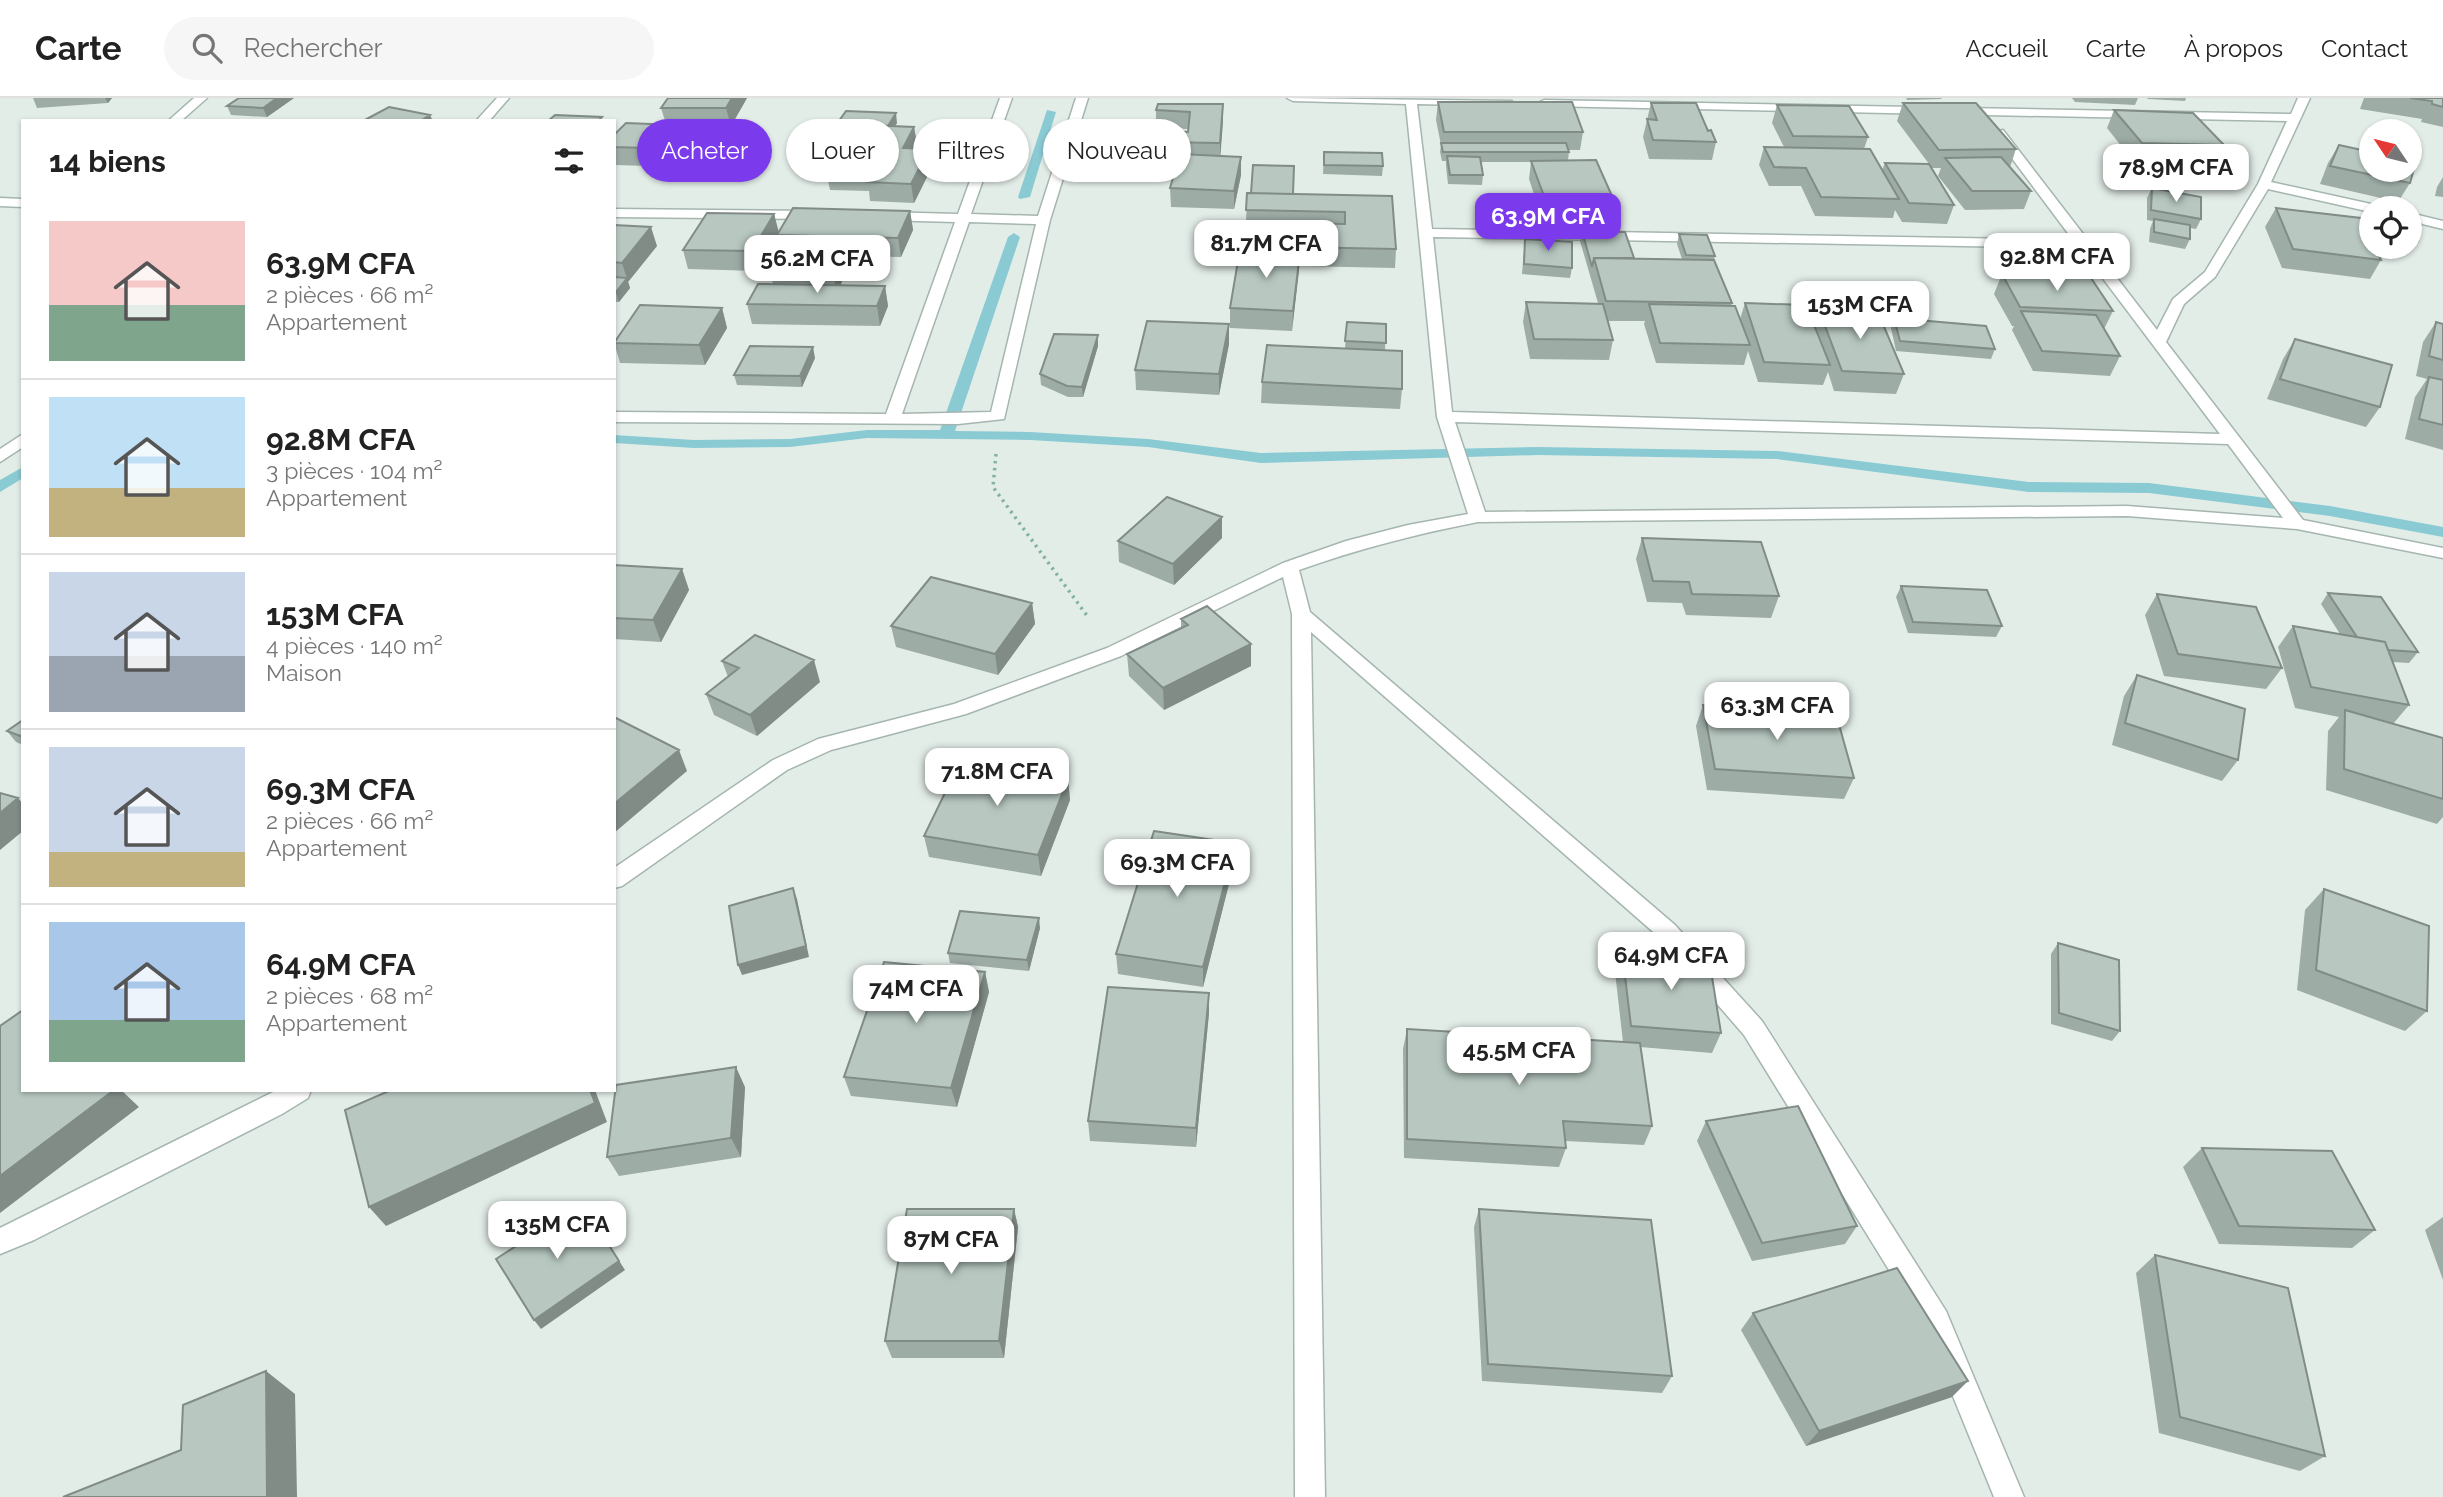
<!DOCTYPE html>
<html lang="fr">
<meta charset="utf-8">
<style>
:root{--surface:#fff;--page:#f6f6f6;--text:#222;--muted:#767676;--line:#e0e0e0;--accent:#7c3aed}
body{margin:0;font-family:Raleway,sans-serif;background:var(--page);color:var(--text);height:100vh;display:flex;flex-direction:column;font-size:26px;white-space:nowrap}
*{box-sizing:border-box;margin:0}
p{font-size:23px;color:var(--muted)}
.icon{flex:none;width:38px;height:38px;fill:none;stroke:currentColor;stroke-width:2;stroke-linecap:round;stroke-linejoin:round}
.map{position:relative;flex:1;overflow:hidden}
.panel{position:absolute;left:21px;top:21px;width:595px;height:973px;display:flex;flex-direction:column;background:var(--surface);border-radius:0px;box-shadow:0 2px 5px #0004}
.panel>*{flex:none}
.hud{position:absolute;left:637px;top:21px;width:665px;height:63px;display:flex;gap:14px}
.needle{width:46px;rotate:305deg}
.tools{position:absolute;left:2359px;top:21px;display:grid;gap:14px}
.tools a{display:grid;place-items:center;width:63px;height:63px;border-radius:50%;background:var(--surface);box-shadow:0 2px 5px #0004;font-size:35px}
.price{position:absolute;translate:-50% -60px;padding:0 16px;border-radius:14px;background:#fff;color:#222;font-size:23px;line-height:46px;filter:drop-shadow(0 2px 4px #0008)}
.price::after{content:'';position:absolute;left:50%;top:42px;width:21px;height:16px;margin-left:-10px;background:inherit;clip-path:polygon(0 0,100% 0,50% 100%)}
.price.on{background:var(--accent);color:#fff}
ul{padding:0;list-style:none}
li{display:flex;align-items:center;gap:21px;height:175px;padding:0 28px}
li+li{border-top:2px solid var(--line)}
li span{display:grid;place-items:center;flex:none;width:196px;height:140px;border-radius:0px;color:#555}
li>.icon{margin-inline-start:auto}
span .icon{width:84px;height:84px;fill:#fffc;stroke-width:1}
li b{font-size:30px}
h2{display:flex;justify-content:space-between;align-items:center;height:84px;padding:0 28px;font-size:30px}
.tag{padding:0 24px;border-radius:32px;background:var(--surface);box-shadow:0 2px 5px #0004;font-size:24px;line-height:63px}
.tag.on{background:var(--accent);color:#fff}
header{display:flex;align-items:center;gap:42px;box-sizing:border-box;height:98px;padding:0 35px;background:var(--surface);border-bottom:2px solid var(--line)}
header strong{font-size:33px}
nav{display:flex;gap:38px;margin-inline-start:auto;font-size:24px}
.search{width:490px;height:63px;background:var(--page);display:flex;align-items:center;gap:18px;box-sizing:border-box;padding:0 24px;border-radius:38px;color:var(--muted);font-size:26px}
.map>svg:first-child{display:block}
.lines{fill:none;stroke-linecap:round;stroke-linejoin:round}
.stream{fill:#8acad3;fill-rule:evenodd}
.minor-casing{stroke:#a5b5af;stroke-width:3}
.path{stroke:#82b2a1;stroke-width:3.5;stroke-dasharray:2.5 4.5;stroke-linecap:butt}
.minor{fill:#fff;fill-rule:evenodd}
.wall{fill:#9eaca6}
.shaded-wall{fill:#818c87}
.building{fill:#b8c8c1;stroke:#818c87;stroke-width:2}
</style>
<header>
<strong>Carte</strong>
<div class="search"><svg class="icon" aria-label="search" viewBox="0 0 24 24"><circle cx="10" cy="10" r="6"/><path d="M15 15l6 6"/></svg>Rechercher</div>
<nav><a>Accueil</a><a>Carte</a><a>À propos</a><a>Contact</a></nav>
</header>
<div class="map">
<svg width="2443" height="1399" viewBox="0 0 2443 1399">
<rect width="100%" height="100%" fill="#e3ede8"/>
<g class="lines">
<path class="stream" d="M1047 12 1056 14 1030 99 1020 101 1018 99Z
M1014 135 1020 139 955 333 1030 334 1148 341 1261 355 1538 349 1777 353 2029 384 2149 385 2330 408 2443 429V439L2330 418 2149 395 2029 394 1777 361 1538 357 1261 365 1148 349 1030 342 867 340 790 349 694 350 614 345V337L694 342 790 341 867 332H940L1008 139Z
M23 369V380L0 394V382Z"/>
<defs>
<path id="minor" d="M194 0H207L181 23H168Z
M497 0H509L489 23H476Z
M1000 0H1012L971 116 1038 118 1076 0H1088L1050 122 1004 321 958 326 614 324V314L886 316 955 124 882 122 875 118 882 114 958 116ZM969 124 1036 126 991 314 902 316Z
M1287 0 1512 3V7L1508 8 1417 6 1432 131 2073 142 1993 35 2003 32 2157 232 2173 201 2205 174 2258 86 2287 23 1544 8 1538 5 1544 2 2291 16 2298 0H2310L2271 84 2371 106 2377 110H2371V114L2268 91 2215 179 2184 206 2166 244 2303 422 2443 450V460L2297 431 2127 418 1478 424C1416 436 1358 451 1299 472L1310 514 1675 827 1762 923 1946 1213 2024 1399H1994L1926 1232 1744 937 1659 839 1311 534 1325 1399H1295L1292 516 1283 479 1121 558 966 616 831 652 787 672 622 788 614 790V770L773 662 818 641 954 606 1107 550 1283 465 1346 443 1408 427 1468 416 1437 319 1406 6 1293 3ZM1433 139 2080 150 2220 336 1452 314ZM1455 324 2228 346 2283 420 2127 408 1485 414Z
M0 100 23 101V109L0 108Z
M614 111 815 113 822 117 815 121 614 119Z
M2410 115 2443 123V131L2410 123Z
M23 336V349L0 364V351Z
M277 992H311L308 1000 282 1016 34 1142 0 1156V1130Z"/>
</defs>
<use href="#minor" class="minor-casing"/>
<path class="path" d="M996 356 993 389 1088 519"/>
<use href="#minor" class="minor"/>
</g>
<path class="wall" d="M33 0H112L108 5 37 10Z
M239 0H294L267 19 231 17 227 8Z
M747 0 731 28H700L705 46 686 69 614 67V37L666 26 661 10Z
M1906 0H1942L1941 1 1907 2Z
M2072 0H2138L2135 7 2075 4Z
M2147 0H2186L2185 3 2148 1Z
M2364 0H2443V29L2421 24 2422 21 2360 11Z
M1438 4 1583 34 1580 52H1569V54L1568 62 1612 98 1608 116 1541 117 1529 81 1531 64H1481L1483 77 1482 87 1448 86 1446 68V63H1442L1440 54 1441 47 1436 22Z
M1651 5 1708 33 1716 44 1712 62 1649 61 1643 39Z
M1903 5 2016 51 2010 69 2031 93 2024 111 1965 112 1938 78 1941 70H1932L1897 23Z
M1223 6 1220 58 1241 77 1234 111 1171 109 1170 90 1178 62H1160L1159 44 1188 34V31L1156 30V12Z
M1777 7 1868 39 1864 51 1882 72 1885 65 1954 107 1947 126 1902 124 1895 112 1893 120 1815 118 1801 88H1769L1759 67 1764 49H1784L1772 25Z
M2114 12 2224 47 2214 65 2133 63 2107 30Z
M897 25 895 28 914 29 917 47 915 51 932 69 914 105 870 103 869 93 830 92 826 73 840 52 836 27Z
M1142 26V35L1134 63 1095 62V52Z
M2339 47 2410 85 2398 104 2320 86 2328 65Z
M1324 54 1383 68 1382 78 1323 76Z
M2443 79V99L2435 98 2437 89Z
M2152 90 2201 121 2196 131 2190 130V141L2185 151 2149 144 2150 131 2153 123 2147 122V100Z
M1247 95 1392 98 1396 151 1395 170 1299 168 1292 233 1230 230V210L1239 157V148L1246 124Z
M2276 110 2365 129 2366 125 2371 116V149L2381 162 2370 181 2282 170 2265 129Z
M910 113 913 132 901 159 845 158 846 163 841 187 885 188 888 208 880 228 752 226 747 206 773 186 772 182 781 152 777 137Z
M774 116 779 135 757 173 688 171 683 152Z
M2410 124 2418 143 2412 153 2394 149H2410Z
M614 127 657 148 628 184 630 190 619 204H614Z
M1582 133 1634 160 1682 161 1677 146 1679 136 1715 158 1714 162 1732 205 1731 208 1740 221 1745 205 1813 225 1818 209 1904 276 1896 296 1834 293 1828 274 1823 287 1758 284 1748 253 1744 267 1656 265 1644 226 1645 223H1608L1613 242 1609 262 1530 261 1523 224 1526 204 1598 205 1580 143Z
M1525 141 1572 170 1570 180 1522 176Z
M2002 176 2113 213 2104 231 2120 258 2110 278 2033 273 2012 232 2014 228H2012L1994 196Z
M722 210 727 230 705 267 620 265 614 244Z
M1894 220 1995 251 1991 261 1896 253 1891 230Z
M1347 224 1386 226 1385 252 1402 291 1400 311 1261 305 1262 284 1345 250Z
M2436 224 2443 226V352L2405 341 2415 299 2427 281 2416 278 2423 244Z
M1229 226V246L1219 297 1136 292 1135 272Z
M2295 241 2380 309 2366 329 2267 301 2283 261Z
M1098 248 1083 299H1068L1041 287 1040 276Z
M815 260 802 289 737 287 734 277Z
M1222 440 1174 487 1119 464 1118 443Z
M1642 440 1779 498 1771 520 1686 517 1682 505 1647 504 1636 461Z
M614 467 682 471 689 492 661 544 614 541Z
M1901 488 2002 528 1996 539 1908 535 1896 499Z
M2328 495 2418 554 2409 565 2393 564 2409 607 2393 626 2443 640V719L2437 726 2326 692 2328 633 2339 619 2295 610 2278 549 2293 528 2340 536 2321 506Z
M2157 496 2282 570 2266 591 2164 578 2145 517Z
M1032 505 1035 526 998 577 896 549 891 528Z
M1181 521 1251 546V568L1164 612 1129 578 1127 556 1181 531Z
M722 563 820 584 757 638 714 617 706 596 728 579Z
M2137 577 2238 662 2222 683 2112 647 2124 598Z
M1703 607 1854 680 1844 701 1707 692 1696 628Z
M23 622V647L16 644 7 633Z
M1068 681 1070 702 1041 778 929 759 924 738Z
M1234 766 1203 889 1118 876 1116 856Z
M2324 791 2427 913 2405 933 2297 892 2305 812Z
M1040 830 1029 873 950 865 948 855Z
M2058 845 2120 933 2112 943 2051 926V856Z
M1622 853 1721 935 1712 955 1640 949 1652 1028 1644 1047 1565 1043 1566 1050 1559 1069 1404 1060 1403 951 1407 931 1623 944 1615 874Z
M985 874 989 894 957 1009 851 998 844 979Z
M1209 915 1196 1049 1090 1043 1088 1023Z
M745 989 741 1059 619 1078 607 1059Z
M1706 1023 1857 1128 1845 1146 1752 1163 1697 1043Z
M2202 1050 2375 1132 2352 1150 2219 1146 2183 1069Z
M1014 1111 1018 1129 1004 1260H892L885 1243Z
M1479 1111 1672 1278 1662 1295 1482 1283 1474 1129Z
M2443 1119V1182L2425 1132Z
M2155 1157 2325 1358 2300 1373 2159 1335 2136 1175Z
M1753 1215 1952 1299 1806 1348 1741 1232Z"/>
<path class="shaded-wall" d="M105 0H112L108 5Z
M277 0H294L267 19 263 10Z
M732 0H747L731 28 726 10Z
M1223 6V24L1220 63V45Z
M896 15 897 25 888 39 887 29Z
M430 17 433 23H420Z
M1142 26V35L1134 63V53Z
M700 28 705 46 686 69 681 51Z
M914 29 917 47 906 68 903 50Z
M929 51 932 69 914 105 911 86Z
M1241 59V77L1234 111V93Z
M910 113 913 132 901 159 898 140Z
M774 116 779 135 757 173 752 153Z
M651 129 657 148 628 184 622 165Z
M842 144 846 163 838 200 834 180Z
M1300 154 1299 173 1292 233 1293 213Z
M627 180 630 190 619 204 616 194Z
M885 188 888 208 880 228 877 208Z
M722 210 727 230 705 267 699 247Z
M1229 226V246L1219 297V276Z
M1098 237V248L1083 299 1082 289Z
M813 249 815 260 802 289 800 278Z
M1222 419V440L1174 487 1173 466Z
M682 471 689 492 661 544 653 522Z
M1032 505 1035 526 998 577 995 556Z
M1251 546V568L1164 612 1163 590Z
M814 562 820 584 757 638 750 617Z
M679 652 687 673 614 735V706Z
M1068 681 1070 702 1041 778 1038 757Z
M18 700 23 706V733L0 752V715Z
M1235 745 1234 766 1203 889V869Z
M793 790 797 801 809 859 742 877 738 867Z
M1039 820 1040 830 1029 873 1027 862Z
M985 874 989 894 957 1009 951 990Z
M1209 895V915L1196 1049V1030Z
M736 969 745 989 741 1059 731 1040Z
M114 992H121L139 1009 0 1115V1078Z
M590 992H595L607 1024 386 1128 369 1109Z
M582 1105 625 1172 541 1231 534 1222Z
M1014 1111 1018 1129 1004 1260 999 1243Z
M266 1273 295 1296 297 1399H267Z
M1968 1283 1952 1299 1806 1348 1819 1333Z"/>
<path class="building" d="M239 0H277L263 10 227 8Z
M668 0H732L726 10H661Z
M2410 0H2443V9L2432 6V3Z
M1438 4H1572L1583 34H1444Z
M1651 5H1696L1708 33 1711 32 1716 44 1653 42 1647 21 1657 22Z
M1903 5H1976L2016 51 1939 52Z
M1158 6H1223L1220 45 1159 44 1161 32 1188 34 1190 14 1156 12Z
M1777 7 1849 8 1868 39 1793 38Z
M389 9 430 17 420 23H363Z
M2114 12 2193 15 2224 47 2142 45Z
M846 13 896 15 888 28 836 27Z
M555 17 602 19 598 23H548Z
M626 25 700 28 681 51 614 49V37Z
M1104 25 1142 26 1134 53 1095 52Z
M842 26 914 29 903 50 929 51 911 86 867 84 873 75 826 73 850 35H837Z
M1441 45H1566L1569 54H1443Z
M2339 47 2371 54V72H2410V62L2416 64 2410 85 2330 68Z
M1764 49 1870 51 1899 101 1821 99 1806 70 1774 69Z
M1324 54 1382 55 1383 68 1324 67Z
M1180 56 1241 59 1234 93 1170 90Z
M1447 58 1480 59 1483 77H1450Z
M2001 59 2031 93H1972L1945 60Z
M1596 62 1612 98H1544L1531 63Z
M1885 65 1929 66 1954 107 1909 105Z
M1253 67 1294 68 1293 96 1251 95Z
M2152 90 2201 99V121L2151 112Z
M1247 95 1392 98 1396 151 1239 148 1242 124 1345 126V114L1246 112Z
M793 110 910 113 898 140 777 137Z
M2276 110 2361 120 2371 141V149H2375L2381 162 2293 151Z
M707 115 774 116 752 153 683 152Z
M2371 116V132H2368Z
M2154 121 2190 127V141L2154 134Z
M2410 124 2421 126 2418 143 2410 141Z
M614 127 651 129 622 165 614 164Z
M1582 133 1625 134 1634 160H1594L1592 169Z
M1679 136 1707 137 1715 158 1686 157Z
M1525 141 1572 144V170L1524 166Z
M842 144 834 180 772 182 782 146Z
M1240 151 1300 154 1293 213 1230 210Z
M1594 160 1714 162 1732 205 1606 203Z
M2002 176 2091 180 2113 213 2020 209Z
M614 179 627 180 616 194H614Z
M758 186 885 188 877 208 747 206Z
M1526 204 1603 206 1613 242 1534 241Z
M1745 205 1806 207 1830 267 1764 264Z
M1649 206 1735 208 1750 247 1660 245Z
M640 207 722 210 699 247 614 245Z
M1818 209 1877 212 1904 276 1842 273Z
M2021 213 2096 217 2120 258 2042 253Z
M1894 220 1986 228 1995 251 1900 243Z
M1147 223 1229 226 1219 276 1135 272Z
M1347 224 1386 226V245L1345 243Z
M2436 224 2443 226V262L2429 258Z
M1054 236 1098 237 1082 289 1067 288 1040 276Z
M2295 241 2392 267 2380 309 2280 281Z
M1267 247 1402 253V291L1262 284Z
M750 248 813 249 800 278 734 277Z
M2429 279 2443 282V327L2419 321Z
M1167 399 1222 419 1173 466 1118 443Z
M1642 440 1761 444 1779 498 1692 496 1689 484 1653 483Z
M614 467 682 471 653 522 614 520Z
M931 479 1032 505 995 556 891 528Z
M1901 488 1987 492 2002 528 1913 524Z
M2328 495 2381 499 2418 554 2388 552 2385 544 2357 539Z
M2157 496 2256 509 2282 570 2178 556Z
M1207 508 1251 546 1163 590 1127 556 1188 527 1181 521Z
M2293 528 2385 544 2409 607 2311 589Z
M755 537 814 562 750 617 706 596 739 570 722 563Z
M2137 577 2245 611 2238 662 2125 625Z
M1703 607 1836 616 1854 680 1715 671Z
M2345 612 2443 640V701L2344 671Z
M614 619 679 652 614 706Z
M23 622V639L7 633Z
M960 664 1068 681 1038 757 924 738Z
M0 695 18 700 0 715Z
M1154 733 1235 745 1203 869 1116 856Z
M793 790 806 848 738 867 729 808Z
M2324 791 2429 828 2427 913 2316 872Z
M960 813 1039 820 1027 862 948 855Z
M2058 845 2119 862 2120 933 2059 915Z
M1622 853 1709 860 1721 935 1631 928Z
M884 864 985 874 951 990 844 979Z
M1108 889 1209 895 1196 1030 1088 1023Z
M23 912V992H114L0 1078V928Z
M1407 931 1640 945 1652 1028 1563 1023 1566 1050 1407 1041Z
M736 969 731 1040 607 1059 616 987Z
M391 992H590L595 1005 369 1109 345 1012Z
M1798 1008 1857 1128 1762 1145 1706 1023Z
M2202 1050 2332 1053 2375 1132 2239 1128Z
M582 1105 619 1163 534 1222 496 1161Z
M907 1111H1014L999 1243H885Z
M1479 1111 1651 1122 1672 1278 1488 1266Z
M2155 1157 2288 1190 2325 1358 2180 1319Z
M1897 1170 1968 1283 1819 1333 1753 1215Z
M266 1273 267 1399H63L181 1352 183 1307Z"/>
</svg>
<div class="tools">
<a><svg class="needle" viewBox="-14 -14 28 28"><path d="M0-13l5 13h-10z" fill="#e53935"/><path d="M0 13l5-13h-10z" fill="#767676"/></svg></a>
<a><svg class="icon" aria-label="locate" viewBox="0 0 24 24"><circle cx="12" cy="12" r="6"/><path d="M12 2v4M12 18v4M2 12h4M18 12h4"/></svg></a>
</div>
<b class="price" style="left:2176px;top:106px">78.9M CFA</b>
<b class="price on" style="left:1548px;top:155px">63.9M CFA</b>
<b class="price" style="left:1266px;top:182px">81.7M CFA</b>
<b class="price" style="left:2057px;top:195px">92.8M CFA</b>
<b class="price" style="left:817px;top:197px">56.2M CFA</b>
<b class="price" style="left:1860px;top:243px">153M CFA</b>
<b class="price" style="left:1777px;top:644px">63.3M CFA</b>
<b class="price" style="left:997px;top:710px">71.8M CFA</b>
<b class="price" style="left:1177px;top:801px">69.3M CFA</b>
<b class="price" style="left:1671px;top:894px">64.9M CFA</b>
<b class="price" style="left:916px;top:927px">74M CFA</b>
<b class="price" style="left:1519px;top:989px">45.5M CFA</b>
<b class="price" style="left:557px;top:1163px">135M CFA</b>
<b class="price" style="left:951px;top:1178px">87M CFA</b>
<div class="hud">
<a class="tag on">Acheter</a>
<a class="tag">Louer</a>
<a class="tag">Filtres</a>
<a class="tag">Nouveau</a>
</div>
<section class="panel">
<h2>14 biens<svg class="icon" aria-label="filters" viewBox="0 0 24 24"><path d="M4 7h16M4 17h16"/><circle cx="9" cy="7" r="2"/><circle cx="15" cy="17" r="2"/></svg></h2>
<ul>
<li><span style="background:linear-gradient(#f6c9c9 60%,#7fa58c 0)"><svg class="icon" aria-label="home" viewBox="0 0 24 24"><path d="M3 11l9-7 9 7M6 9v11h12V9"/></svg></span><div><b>63.9M CFA</b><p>2 pièces · 66 m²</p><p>Appartement</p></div></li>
<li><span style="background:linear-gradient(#bfe0f5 65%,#c2b280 0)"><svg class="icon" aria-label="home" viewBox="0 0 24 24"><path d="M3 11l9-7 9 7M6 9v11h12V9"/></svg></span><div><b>92.8M CFA</b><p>3 pièces · 104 m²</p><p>Appartement</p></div></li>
<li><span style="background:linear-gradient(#c9d6e8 60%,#9aa5b1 0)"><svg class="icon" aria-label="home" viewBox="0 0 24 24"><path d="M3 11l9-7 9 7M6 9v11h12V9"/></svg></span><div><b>153M CFA</b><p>4 pièces · 140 m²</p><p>Maison</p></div></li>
<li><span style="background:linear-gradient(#c9d6e8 75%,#c2b280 0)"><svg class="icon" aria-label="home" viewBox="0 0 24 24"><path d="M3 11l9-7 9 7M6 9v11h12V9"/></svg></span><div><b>69.3M CFA</b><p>2 pièces · 66 m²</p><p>Appartement</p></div></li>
<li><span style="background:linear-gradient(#a9c7e8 70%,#7fa58c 0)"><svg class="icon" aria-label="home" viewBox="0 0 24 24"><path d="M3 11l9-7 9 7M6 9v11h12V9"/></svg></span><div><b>64.9M CFA</b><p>2 pièces · 68 m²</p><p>Appartement</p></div></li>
</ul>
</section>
</div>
